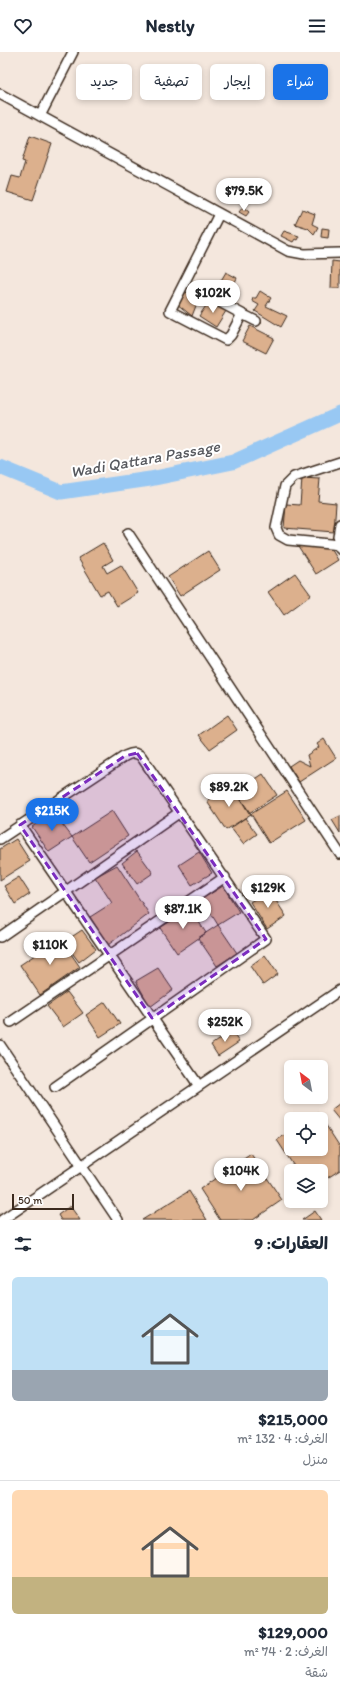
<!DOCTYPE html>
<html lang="ar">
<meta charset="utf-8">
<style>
:root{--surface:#fff;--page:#f2f2f3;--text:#1f2937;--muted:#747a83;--line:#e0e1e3;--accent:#1a73e8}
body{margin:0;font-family:Itim,"Playpen Sans Arabic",sans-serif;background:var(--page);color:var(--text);direction:rtl;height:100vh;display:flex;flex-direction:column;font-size:15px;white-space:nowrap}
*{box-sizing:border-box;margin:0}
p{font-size:13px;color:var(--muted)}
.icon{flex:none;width:22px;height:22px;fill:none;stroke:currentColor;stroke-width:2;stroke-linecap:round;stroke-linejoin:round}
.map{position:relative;height:1168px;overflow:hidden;direction:ltr}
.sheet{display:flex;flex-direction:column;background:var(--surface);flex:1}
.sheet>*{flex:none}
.guide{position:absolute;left:12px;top:12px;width:316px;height:36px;direction:rtl;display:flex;gap:8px}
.needle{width:26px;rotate:328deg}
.fabs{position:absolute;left:284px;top:1008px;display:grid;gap:8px}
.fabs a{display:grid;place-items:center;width:44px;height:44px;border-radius:6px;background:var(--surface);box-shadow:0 2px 6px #0003;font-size:20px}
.scale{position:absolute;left:12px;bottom:10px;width:62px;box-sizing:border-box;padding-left:4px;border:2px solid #3b2a1e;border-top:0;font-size:11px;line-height:14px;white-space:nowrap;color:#3b2a1e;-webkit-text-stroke:3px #fff;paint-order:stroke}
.price{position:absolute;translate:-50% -34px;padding:0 9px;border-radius:14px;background:#fff;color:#222;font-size:13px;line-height:26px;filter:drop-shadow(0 1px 2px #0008)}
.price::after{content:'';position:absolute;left:50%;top:24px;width:12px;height:9px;margin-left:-6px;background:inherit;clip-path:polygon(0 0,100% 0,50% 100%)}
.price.active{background:var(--accent);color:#fff}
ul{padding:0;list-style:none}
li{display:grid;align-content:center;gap:8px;height:212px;padding:0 12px}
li+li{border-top:1px solid var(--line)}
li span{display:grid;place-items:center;height:124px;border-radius:6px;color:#555}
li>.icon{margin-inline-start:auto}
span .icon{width:72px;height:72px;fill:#fffc;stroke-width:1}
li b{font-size:17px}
h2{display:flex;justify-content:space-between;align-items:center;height:48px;padding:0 12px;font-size:17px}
.tag{padding:0 14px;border-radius:6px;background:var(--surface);box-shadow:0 2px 6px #0003;font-size:14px;line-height:36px}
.tag.active{background:var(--accent);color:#fff}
header{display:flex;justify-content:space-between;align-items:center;height:52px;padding:0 12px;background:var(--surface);font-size:18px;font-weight:700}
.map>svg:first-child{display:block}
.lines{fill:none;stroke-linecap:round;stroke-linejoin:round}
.river{stroke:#98c8f3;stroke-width:15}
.building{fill:#dcb08d;stroke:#3b2a1e}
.minor-casing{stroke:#3b2a1e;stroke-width:12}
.minor{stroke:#fff;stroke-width:9}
.marked{fill:#7b2cbf;fill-opacity:0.2;stroke:#7b2cbf;stroke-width:3;stroke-dasharray:8 5;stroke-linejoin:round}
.labels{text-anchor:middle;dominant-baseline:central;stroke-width:4;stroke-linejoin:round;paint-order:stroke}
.water-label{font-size:16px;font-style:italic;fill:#57595e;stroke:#fff}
</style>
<header><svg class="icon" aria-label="menu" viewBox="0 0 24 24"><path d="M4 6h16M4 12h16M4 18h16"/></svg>Nestly<svg class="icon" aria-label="heart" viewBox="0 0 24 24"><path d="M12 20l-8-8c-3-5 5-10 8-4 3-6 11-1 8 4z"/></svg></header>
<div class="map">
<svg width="340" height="1168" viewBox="0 0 340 1168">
<rect width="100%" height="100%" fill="#f4e7dd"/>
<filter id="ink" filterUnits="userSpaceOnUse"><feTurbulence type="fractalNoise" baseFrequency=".025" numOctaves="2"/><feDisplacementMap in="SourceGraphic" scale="8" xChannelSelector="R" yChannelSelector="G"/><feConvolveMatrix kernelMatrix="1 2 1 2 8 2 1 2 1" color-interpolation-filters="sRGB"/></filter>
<g filter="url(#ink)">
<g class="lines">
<path class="river" d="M0 415 61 440 150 427 233 410 340 362"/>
</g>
<path class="building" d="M30 84 52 92 33 148 7 140 12 124 20 126 25 110 22 109Z
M243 155 249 160 246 164 239 160Z
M302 157 315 162 312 172 318 175 314 182 308 176 295 172Z
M322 176 329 177 328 186 321 185Z
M284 179 299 184 297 188 295 187 293 190 281 184Z
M332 209 340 210V236H331Z
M226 220 237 226 233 234 235 236 232 240 226 234 222 240 216 237Z
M260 239 271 246 266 254 287 264 281 275 255 259 259 253 252 249 253 246H256Z
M186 240 199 246 192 264 177 252Z
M210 248 226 259 216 275 199 264Z
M250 274 274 286 266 301 242 289Z
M302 426 320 427 318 449 336 451 334 480 284 476 286 452 300 453Z
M103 491 113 508 103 514 107 521 121 513 138 541 117 554 108 539 100 543 78 506Z
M298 494 330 495 338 508 316 522Z
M208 499 220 518 180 544 168 525Z
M295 521 311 543 284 563 268 540Z
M227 663 237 678 210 697 199 683Z
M324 687 336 706 299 730 289 714 298 708 310 714 307 703 319 695 317 692Z
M263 722 277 743 249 761 236 740Z
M231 733 251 762 226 778 208 751V748Z
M287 739 306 768 269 791 251 762Z
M112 759 128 784 89 810 72 785Z
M53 760 72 785 49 800 32 775Z
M340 764V781L332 768Z
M245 766 257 782 243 792 231 776Z
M16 787 30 809 0 828V797Z
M137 799 153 821 137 832 122 811Z
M199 800 212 821 192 833 179 813Z
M117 813 149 862 108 893 90 865 112 851 95 825Z
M19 825 30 842 15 852 4 834Z
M223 834 239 860 218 873 202 847Z
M269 838 286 864 267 877 250 850Z
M190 856 206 881 177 901 160 876Z
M218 873 237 901 217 914 198 886Z
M82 878 96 897 79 910 64 890Z
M60 886 80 915 40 943 20 913Z
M265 903 278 922 263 933 250 914Z
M158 916 173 938 150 955 136 929Z
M67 940 83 961 63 975 47 954Z
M105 950 120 972 100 985 86 963Z
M231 979 239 990 218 1004 211 993Z
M340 1051V1069L331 1058Z
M318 1061 340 1095V1118L321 1130V1119H297L277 1088 291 1079V1097H321V1067H309Z
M251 1102 282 1148 253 1168H220L200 1137Z
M189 1139 207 1168H142Z
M70 1154 80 1168H61L58 1163Z
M315 1159 321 1168H302Z"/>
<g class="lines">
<defs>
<path id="minor" d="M0 42 288 199 304 202 340 201
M40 64 73 0
M199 239 242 262 231 283 226 288 170 259 219 162
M242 262 256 269
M340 410 294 425 285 434 276 476 279 483 288 488 340 493
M340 472 337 492 340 497
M128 481 340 802
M20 773 199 1034
M0 787 125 704C132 701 135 700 141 704L266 887 55 1035
M0 885 180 760
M11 970 225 825
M0 993 118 1168
M2 1168 340 938"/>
</defs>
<use href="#minor" class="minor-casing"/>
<use href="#minor" class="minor"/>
</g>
</g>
<path class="marked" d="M137 701 266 887 152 966 20 773 125 704Z"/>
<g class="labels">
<g class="water-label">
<text transform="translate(145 407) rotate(-10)">Wadi Qattara Passage</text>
</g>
</g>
</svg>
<div class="fabs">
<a><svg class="needle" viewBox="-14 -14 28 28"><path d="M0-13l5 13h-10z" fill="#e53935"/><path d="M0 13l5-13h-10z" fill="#747a83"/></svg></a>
<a><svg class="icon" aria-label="locate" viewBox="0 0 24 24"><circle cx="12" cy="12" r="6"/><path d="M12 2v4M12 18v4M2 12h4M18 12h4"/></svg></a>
<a><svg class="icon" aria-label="layers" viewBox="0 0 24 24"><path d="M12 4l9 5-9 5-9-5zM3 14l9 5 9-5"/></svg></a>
</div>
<div class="scale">50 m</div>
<b class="price" style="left:244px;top:160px">$79.5K</b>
<b class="price" style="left:213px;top:262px">$102K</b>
<b class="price" style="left:229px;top:756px">$89.2K</b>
<b class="price active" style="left:52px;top:780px">$215K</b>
<b class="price" style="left:268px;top:857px">$129K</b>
<b class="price" style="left:183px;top:878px">$87.1K</b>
<b class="price" style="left:50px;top:914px">$110K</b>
<b class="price" style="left:225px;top:991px">$252K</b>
<b class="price" style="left:241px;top:1140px">$104K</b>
<div class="guide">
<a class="tag active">شراء</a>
<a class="tag">إيجار</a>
<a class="tag">تصفية</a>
<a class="tag">جديد</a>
</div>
</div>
<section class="sheet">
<h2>العقارات: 9<svg class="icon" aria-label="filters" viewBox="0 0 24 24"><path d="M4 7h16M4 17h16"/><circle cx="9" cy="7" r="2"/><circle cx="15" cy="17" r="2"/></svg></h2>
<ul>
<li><span style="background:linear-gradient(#bfe0f5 75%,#9aa5b1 0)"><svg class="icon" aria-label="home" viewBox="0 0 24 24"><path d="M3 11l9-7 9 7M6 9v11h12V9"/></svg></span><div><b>$215,000</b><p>الغرف: 4 · 132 m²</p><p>منزل</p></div></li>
<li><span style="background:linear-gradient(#ffd9b3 70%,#c2b280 0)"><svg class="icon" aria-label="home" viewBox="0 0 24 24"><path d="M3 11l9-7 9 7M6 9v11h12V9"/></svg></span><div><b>$129,000</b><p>الغرف: 2 · 74 m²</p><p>شقة</p></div></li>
</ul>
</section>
